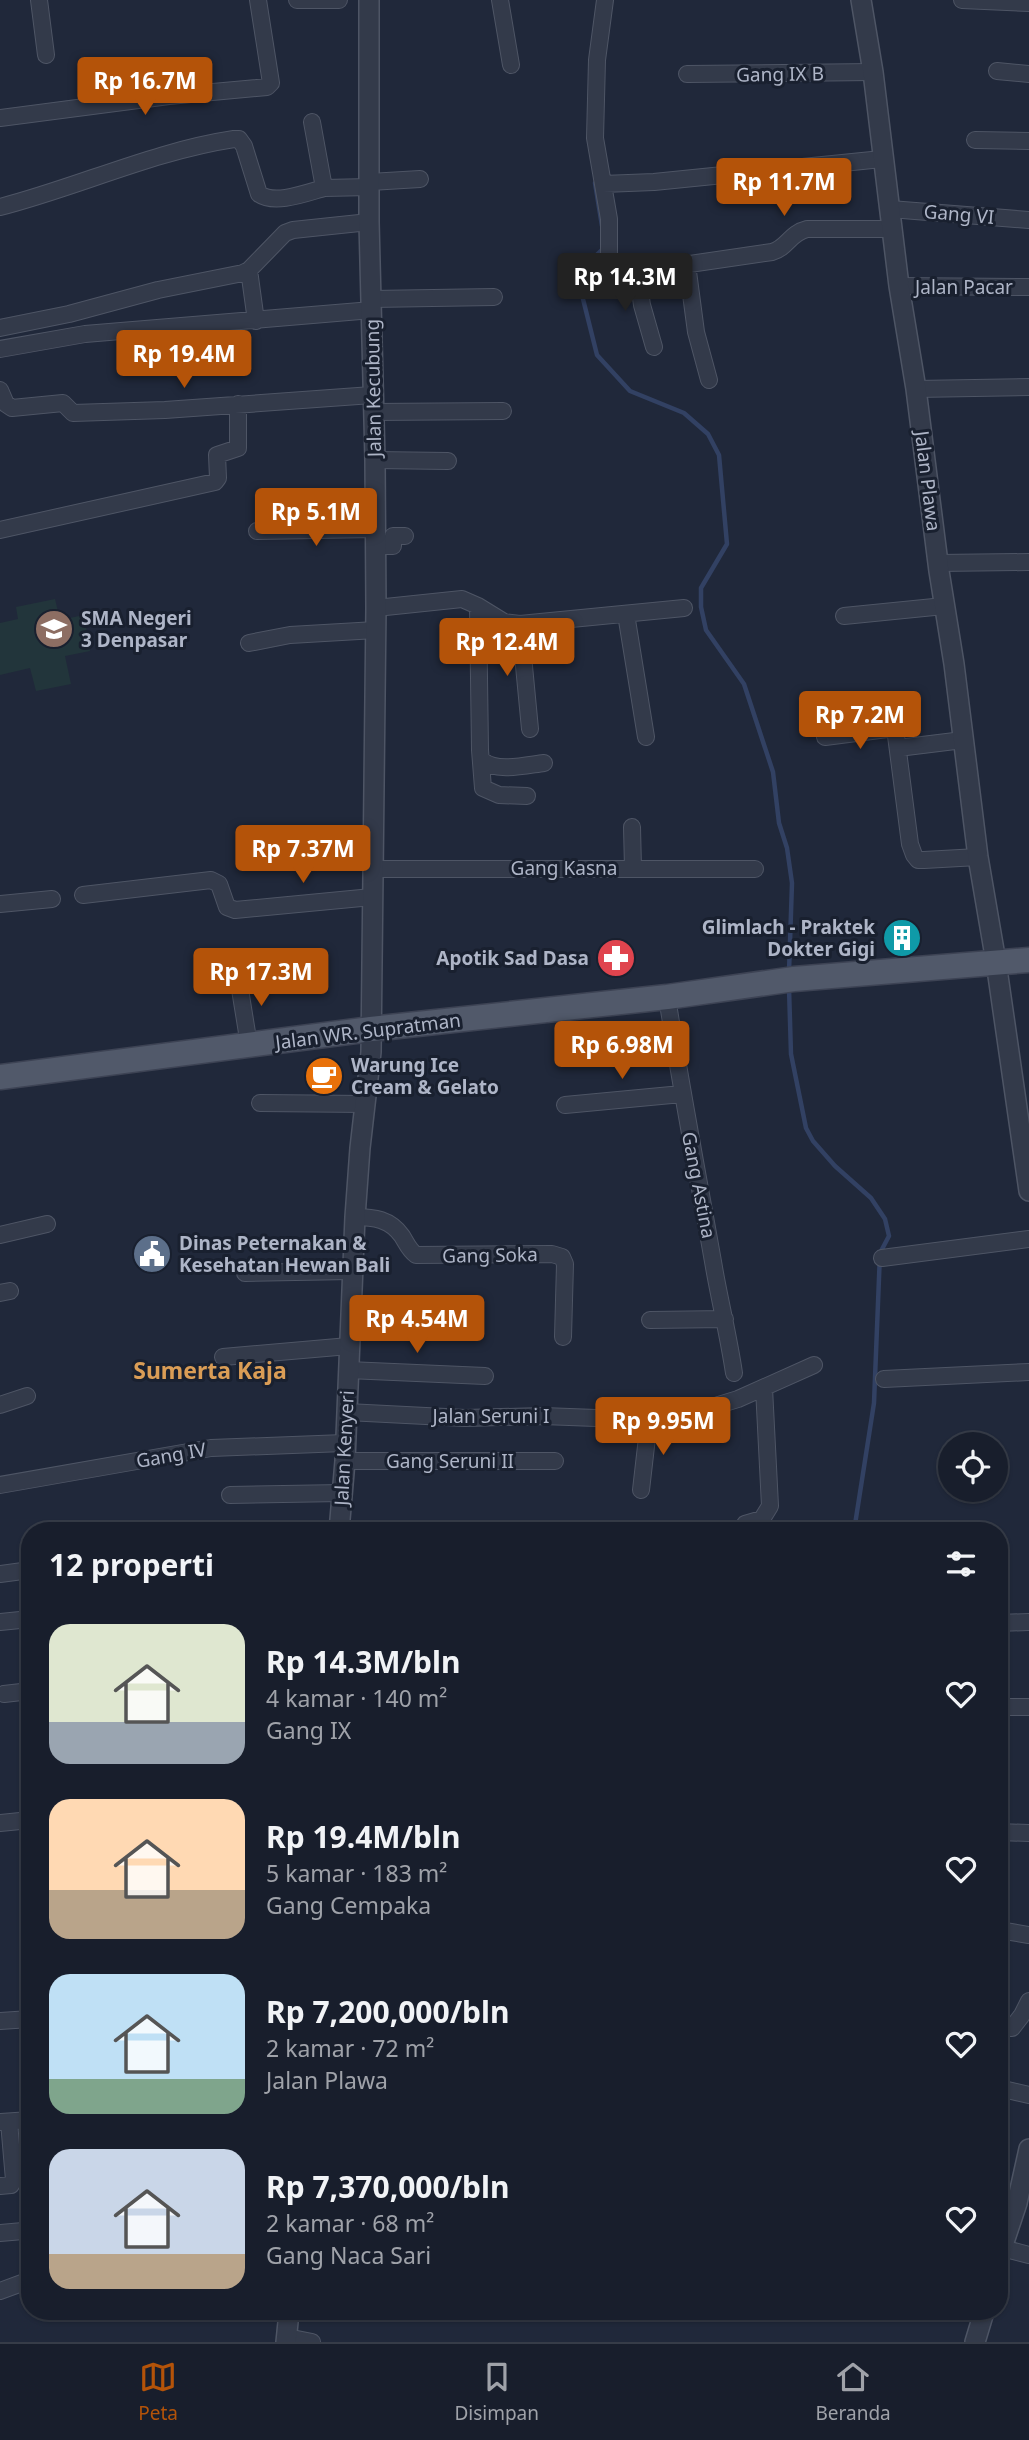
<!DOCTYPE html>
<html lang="id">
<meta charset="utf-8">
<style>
:root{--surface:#181e2c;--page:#212734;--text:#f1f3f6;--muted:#9fa2a9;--line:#363c48;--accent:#b45309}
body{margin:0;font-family:"Noto Sans",sans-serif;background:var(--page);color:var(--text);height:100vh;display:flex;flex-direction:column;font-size:26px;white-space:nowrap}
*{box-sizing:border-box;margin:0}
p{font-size:23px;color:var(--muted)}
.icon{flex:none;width:38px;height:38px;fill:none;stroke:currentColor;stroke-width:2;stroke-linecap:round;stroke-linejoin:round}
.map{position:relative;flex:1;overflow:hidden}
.details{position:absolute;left:21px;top:1522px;width:987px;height:798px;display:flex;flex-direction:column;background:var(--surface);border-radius:28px;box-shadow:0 2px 5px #0004,0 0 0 2px var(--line)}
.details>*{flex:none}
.buttons{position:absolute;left:938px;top:1432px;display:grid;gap:14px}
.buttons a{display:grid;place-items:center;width:70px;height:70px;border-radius:50%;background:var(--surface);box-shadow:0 2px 5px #0004,0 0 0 2px var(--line);font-size:35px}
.price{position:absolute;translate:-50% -60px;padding:0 16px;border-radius:7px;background:var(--accent);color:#fff;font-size:23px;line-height:46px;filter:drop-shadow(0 2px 4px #0008)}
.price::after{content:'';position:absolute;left:50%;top:42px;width:21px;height:16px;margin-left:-10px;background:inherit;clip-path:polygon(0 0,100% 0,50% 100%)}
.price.selected{background:#222;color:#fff}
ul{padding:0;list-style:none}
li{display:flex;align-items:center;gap:21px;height:175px;padding:0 28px}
li span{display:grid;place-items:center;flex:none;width:196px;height:140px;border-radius:21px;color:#555}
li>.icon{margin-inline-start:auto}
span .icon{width:84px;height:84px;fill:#fffc;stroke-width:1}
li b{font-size:30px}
h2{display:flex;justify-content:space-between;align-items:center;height:84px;padding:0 28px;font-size:30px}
.tab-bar{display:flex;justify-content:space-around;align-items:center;height:98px;border-top:2px solid var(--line);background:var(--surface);font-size:19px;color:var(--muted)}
.tab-bar a{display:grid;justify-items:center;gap:4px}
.tab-bar .selected{color:var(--accent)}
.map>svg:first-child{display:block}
.green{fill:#22353b}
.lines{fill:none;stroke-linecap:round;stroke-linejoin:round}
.stream{stroke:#324163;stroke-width:4.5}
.minor-casing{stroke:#4e5565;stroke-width:18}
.tertiary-casing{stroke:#4e5565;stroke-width:22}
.primary-casing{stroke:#3d4354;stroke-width:27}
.minor{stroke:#333a4a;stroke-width:16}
.tertiary{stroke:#333a4a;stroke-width:19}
.primary{stroke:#51596a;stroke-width:24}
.labels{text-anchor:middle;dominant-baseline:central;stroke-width:6;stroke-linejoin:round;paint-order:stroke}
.street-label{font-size:19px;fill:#aeb5c7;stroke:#19202f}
.poi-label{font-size:19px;font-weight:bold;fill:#aeb5c7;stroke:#19202f;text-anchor:start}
.quarter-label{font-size:23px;font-weight:bold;fill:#da9d56;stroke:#19202f}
</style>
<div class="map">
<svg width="1029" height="2342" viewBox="0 0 1029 2342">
<rect width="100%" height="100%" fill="#20283a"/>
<path class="green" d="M55 599 60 620 84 615 90 651 65 656 71 684 36 691 30 668 0 675V623L18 619 16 607Z"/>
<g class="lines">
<path class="stream" d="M595 183 602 226
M587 264 603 249
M582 271 583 299 597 355 630 391 684 413 708 434 719 455 727 544 701 588V607L706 630 744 684 773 772 779 823 787 848 792 883 789 972
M789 988 791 1054 806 1128 813 1141 835 1166 871 1198 885 1219 889 1236 880 1253 874 1403 854 1531"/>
<defs>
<path id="minor" d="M39 0 46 55
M297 0H339
M500 0 511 65
M605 0 597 60 595 138 609 219V270
M962 0 1029 3
M997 71 1029 74
M687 74 873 72
M0 118 169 96 267 87 271 83 258 0
M975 140 1029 141
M370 182 420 179
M603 184 654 182 882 159
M324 188 370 187
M0 207C78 187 154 151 234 139H239L244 146 259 194C275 205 306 193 324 188L312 122
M890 209 1029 220
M687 264 696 332 709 380
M637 269 642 305 654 347
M249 270 285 233 293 230 369 222
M586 270 662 268 772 252C787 248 790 233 807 229H892
M899 286 1029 287
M372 299 494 297
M0 328 69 314 158 290 243 273 249 270 256 321
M0 349 85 334 372 310
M916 389 1029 387
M0 390 6 404 12 408 63 403 73 413 165 410 372 395
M373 412 503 411
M375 460 448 461
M0 530 215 482 218 478 217 455 238 448V404
M257 531 375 529
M375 546H393V536H405
M938 563 1029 562
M478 606 480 750 483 788 499 795 527 796
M376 608 462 599 478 606 504 622 520 624 684 608
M626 614 646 737
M844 616 944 606
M520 624 530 729
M249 643 290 635 376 630
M825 737 895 728 910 844 914 855 918 860H924L978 857
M898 748 963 740
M482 760C496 773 527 765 544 763
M632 827 633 868
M373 869H755
M83 895 211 880 219 884 227 907 235 910 372 897
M0 904 52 899
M238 977 249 1045
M667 997C681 1089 699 1181 715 1273 721 1306 729 1339 734 1373
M260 1103 365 1104
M565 1105 682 1094
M355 1217C374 1217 390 1219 402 1236 407 1244 409 1250 416 1255L552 1254 562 1257 565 1264 563 1337
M0 1235 47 1224
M882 1258 1029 1239
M245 1273 351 1271
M0 1293 10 1291
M650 1320 725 1319
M223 1357 349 1346
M348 1370 485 1376
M884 1379 1029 1372
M0 1405 27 1396
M347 1412 465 1418 543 1416 649 1420 702 1410 738 1399 814 1365
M345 1461H555
M0 1485 211 1448 344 1443
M641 1490 649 1420
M230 1495 342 1493
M745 1524 762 1519 770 1506 764 1388
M0 1574 30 1570
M0 1622 30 1619
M999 1623 1029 1622
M4 1694 30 1691
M999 1707H1029
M0 1823 30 1820
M999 1832 1029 1833
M999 1930 1029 1935
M0 2021 30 2019
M999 2028H1012L1022 2015 1029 2001
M999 2088 1029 2095
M1 2122 30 2120
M0 2186 11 2185 14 2180 9 2122
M999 2198 1017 2203
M0 2233 23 2231
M1002 2248 1029 2255
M0 2291 30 2280
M287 2337 312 2342"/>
<path id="tertiary" d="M861 0 873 72 899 286 916 389 939 571 954 664 978 857 996 962 1029 1191
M339 1531 345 1461 355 1217 360 1148 371 1052 376 608 375 460 369 222V0
M999 2257 1017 2203 1029 2149
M286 2342 289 2312
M975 2342 984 2312"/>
<path id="primary" d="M0 1077 371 1029 667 997 794 979 1029 960"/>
</defs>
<use href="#minor" class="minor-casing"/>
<use href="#tertiary" class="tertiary-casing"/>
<use href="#primary" class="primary-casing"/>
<use href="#minor" class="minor"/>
<use href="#tertiary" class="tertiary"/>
<use href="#primary" class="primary"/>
</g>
<defs>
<symbol id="school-disc" viewBox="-11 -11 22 22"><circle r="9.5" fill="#8d6e63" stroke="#19202f"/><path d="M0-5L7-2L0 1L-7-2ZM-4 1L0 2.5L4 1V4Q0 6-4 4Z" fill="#fff"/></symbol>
<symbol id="building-disc" viewBox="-11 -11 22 22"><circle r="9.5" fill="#0f9aa8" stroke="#19202f"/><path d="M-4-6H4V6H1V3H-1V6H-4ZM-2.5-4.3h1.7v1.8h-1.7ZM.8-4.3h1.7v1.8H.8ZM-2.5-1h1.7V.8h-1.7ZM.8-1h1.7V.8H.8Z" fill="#fff"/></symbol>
<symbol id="pharmacy-disc" viewBox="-11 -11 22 22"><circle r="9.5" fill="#e0444e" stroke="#19202f"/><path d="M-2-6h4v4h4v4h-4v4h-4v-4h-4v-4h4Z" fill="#fff"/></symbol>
<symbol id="cafe-disc" viewBox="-11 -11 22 22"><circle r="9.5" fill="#e8710a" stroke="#19202f"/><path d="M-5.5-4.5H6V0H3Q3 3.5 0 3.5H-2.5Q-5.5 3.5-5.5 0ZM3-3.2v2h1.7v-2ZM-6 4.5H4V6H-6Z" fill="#fff"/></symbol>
<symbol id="civic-disc" viewBox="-11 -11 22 22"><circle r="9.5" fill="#5c6f8a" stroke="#19202f"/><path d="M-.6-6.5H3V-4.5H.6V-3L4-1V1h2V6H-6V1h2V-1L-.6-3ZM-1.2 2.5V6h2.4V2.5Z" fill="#fff"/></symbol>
</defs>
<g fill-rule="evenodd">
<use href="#school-disc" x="32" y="607" width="44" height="44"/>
<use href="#building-disc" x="880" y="916" width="44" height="44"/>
<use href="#pharmacy-disc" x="594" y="936" width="44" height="44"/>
<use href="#cafe-disc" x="302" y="1054" width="44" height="44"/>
<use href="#civic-disc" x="130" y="1232" width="44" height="44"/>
</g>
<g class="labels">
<g class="street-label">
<text transform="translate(780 74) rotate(-1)">Gang IX B</text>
<text transform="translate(959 214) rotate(5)">Gang VI</text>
<text x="964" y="287">Jalan Pacar</text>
<text transform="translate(373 388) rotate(-91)">Jalan Kecubung</text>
<text transform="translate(928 481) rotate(83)">Jalan Plawa</text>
<text x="564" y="868">Gang Kasna</text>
<text transform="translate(368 1031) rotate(-7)">Jalan WR. Supratman</text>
<text transform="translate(699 1185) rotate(79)">Gang Astina</text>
<text transform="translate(490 1255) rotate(-1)">Gang Soka</text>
<text x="491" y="1416">Jalan Seruni I</text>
<text transform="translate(344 1448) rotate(-87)">Jalan Kenyeri</text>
<text transform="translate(171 1455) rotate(-10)">Gang IV</text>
<text x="450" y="1461">Gang Seruni II</text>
</g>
<g class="poi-label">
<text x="81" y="618">SMA Negeri<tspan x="81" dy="22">3 Denpasar</tspan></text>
<text x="875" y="927" text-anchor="end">Glimlach - Praktek<tspan x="875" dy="22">Dokter Gigi</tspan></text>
<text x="589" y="958" text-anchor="end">Apotik Sad Dasa</text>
<text x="351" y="1065">Warung Ice<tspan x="351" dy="22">Cream &amp; Gelato</tspan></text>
<text x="179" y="1243">Dinas Peternakan &amp;<tspan x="179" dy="22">Kesehatan Hewan Bali</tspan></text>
</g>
<g class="quarter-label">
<text x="210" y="1370">Sumerta Kaja</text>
</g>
</g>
</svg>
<div class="buttons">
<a><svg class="icon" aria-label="locate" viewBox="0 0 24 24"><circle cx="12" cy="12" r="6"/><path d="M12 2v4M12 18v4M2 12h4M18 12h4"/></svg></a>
</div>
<b class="price" style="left:145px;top:117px">Rp 16.7M</b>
<b class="price" style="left:784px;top:218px">Rp 11.7M</b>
<b class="price selected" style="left:625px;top:313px">Rp 14.3M</b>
<b class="price" style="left:184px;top:390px">Rp 19.4M</b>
<b class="price" style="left:316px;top:548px">Rp 5.1M</b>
<b class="price" style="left:507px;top:678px">Rp 12.4M</b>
<b class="price" style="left:860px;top:751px">Rp 7.2M</b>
<b class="price" style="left:303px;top:885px">Rp 7.37M</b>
<b class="price" style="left:261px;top:1008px">Rp 17.3M</b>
<b class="price" style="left:622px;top:1081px">Rp 6.98M</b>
<b class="price" style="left:417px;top:1355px">Rp 4.54M</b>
<b class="price" style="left:663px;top:1457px">Rp 9.95M</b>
<section class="details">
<h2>12 properti<svg class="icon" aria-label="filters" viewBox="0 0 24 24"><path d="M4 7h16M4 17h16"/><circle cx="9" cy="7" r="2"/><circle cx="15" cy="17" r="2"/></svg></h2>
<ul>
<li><span style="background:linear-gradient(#dfe7d0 70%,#9aa5b1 0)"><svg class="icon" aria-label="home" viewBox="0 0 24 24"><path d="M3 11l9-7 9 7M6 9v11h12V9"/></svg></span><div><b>Rp 14.3M/bln</b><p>4 kamar · 140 m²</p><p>Gang IX</p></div><svg class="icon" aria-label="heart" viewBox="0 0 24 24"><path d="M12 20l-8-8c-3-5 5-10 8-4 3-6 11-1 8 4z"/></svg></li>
<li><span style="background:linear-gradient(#ffd9b3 65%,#b9a48a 0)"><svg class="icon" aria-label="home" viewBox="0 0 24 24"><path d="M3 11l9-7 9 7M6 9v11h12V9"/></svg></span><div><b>Rp 19.4M/bln</b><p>5 kamar · 183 m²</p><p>Gang Cempaka</p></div><svg class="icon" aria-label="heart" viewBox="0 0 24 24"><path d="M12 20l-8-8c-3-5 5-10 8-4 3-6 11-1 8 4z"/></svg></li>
<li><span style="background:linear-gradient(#bfe0f5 75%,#7fa58c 0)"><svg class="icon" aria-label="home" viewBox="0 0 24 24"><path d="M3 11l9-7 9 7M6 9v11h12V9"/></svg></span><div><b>Rp 7,200,000/bln</b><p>2 kamar · 72 m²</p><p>Jalan Plawa</p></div><svg class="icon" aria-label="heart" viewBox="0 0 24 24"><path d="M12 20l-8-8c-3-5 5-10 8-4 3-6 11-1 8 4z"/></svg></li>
<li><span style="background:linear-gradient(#c9d6e8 75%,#b9a48a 0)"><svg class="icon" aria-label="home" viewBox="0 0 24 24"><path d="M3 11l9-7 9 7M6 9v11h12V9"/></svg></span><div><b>Rp 7,370,000/bln</b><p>2 kamar · 68 m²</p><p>Gang Naca Sari</p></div><svg class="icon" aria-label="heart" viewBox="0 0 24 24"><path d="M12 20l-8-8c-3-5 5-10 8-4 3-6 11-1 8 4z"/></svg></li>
</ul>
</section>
</div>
<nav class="tab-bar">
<a class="selected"><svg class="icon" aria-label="map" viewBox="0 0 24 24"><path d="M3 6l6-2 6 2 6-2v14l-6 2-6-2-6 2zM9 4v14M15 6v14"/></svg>Peta</a>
<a><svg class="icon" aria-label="saved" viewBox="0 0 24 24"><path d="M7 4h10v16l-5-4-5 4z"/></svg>Disimpan</a>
<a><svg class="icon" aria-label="home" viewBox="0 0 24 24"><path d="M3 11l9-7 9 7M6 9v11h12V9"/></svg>Beranda</a>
</nav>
